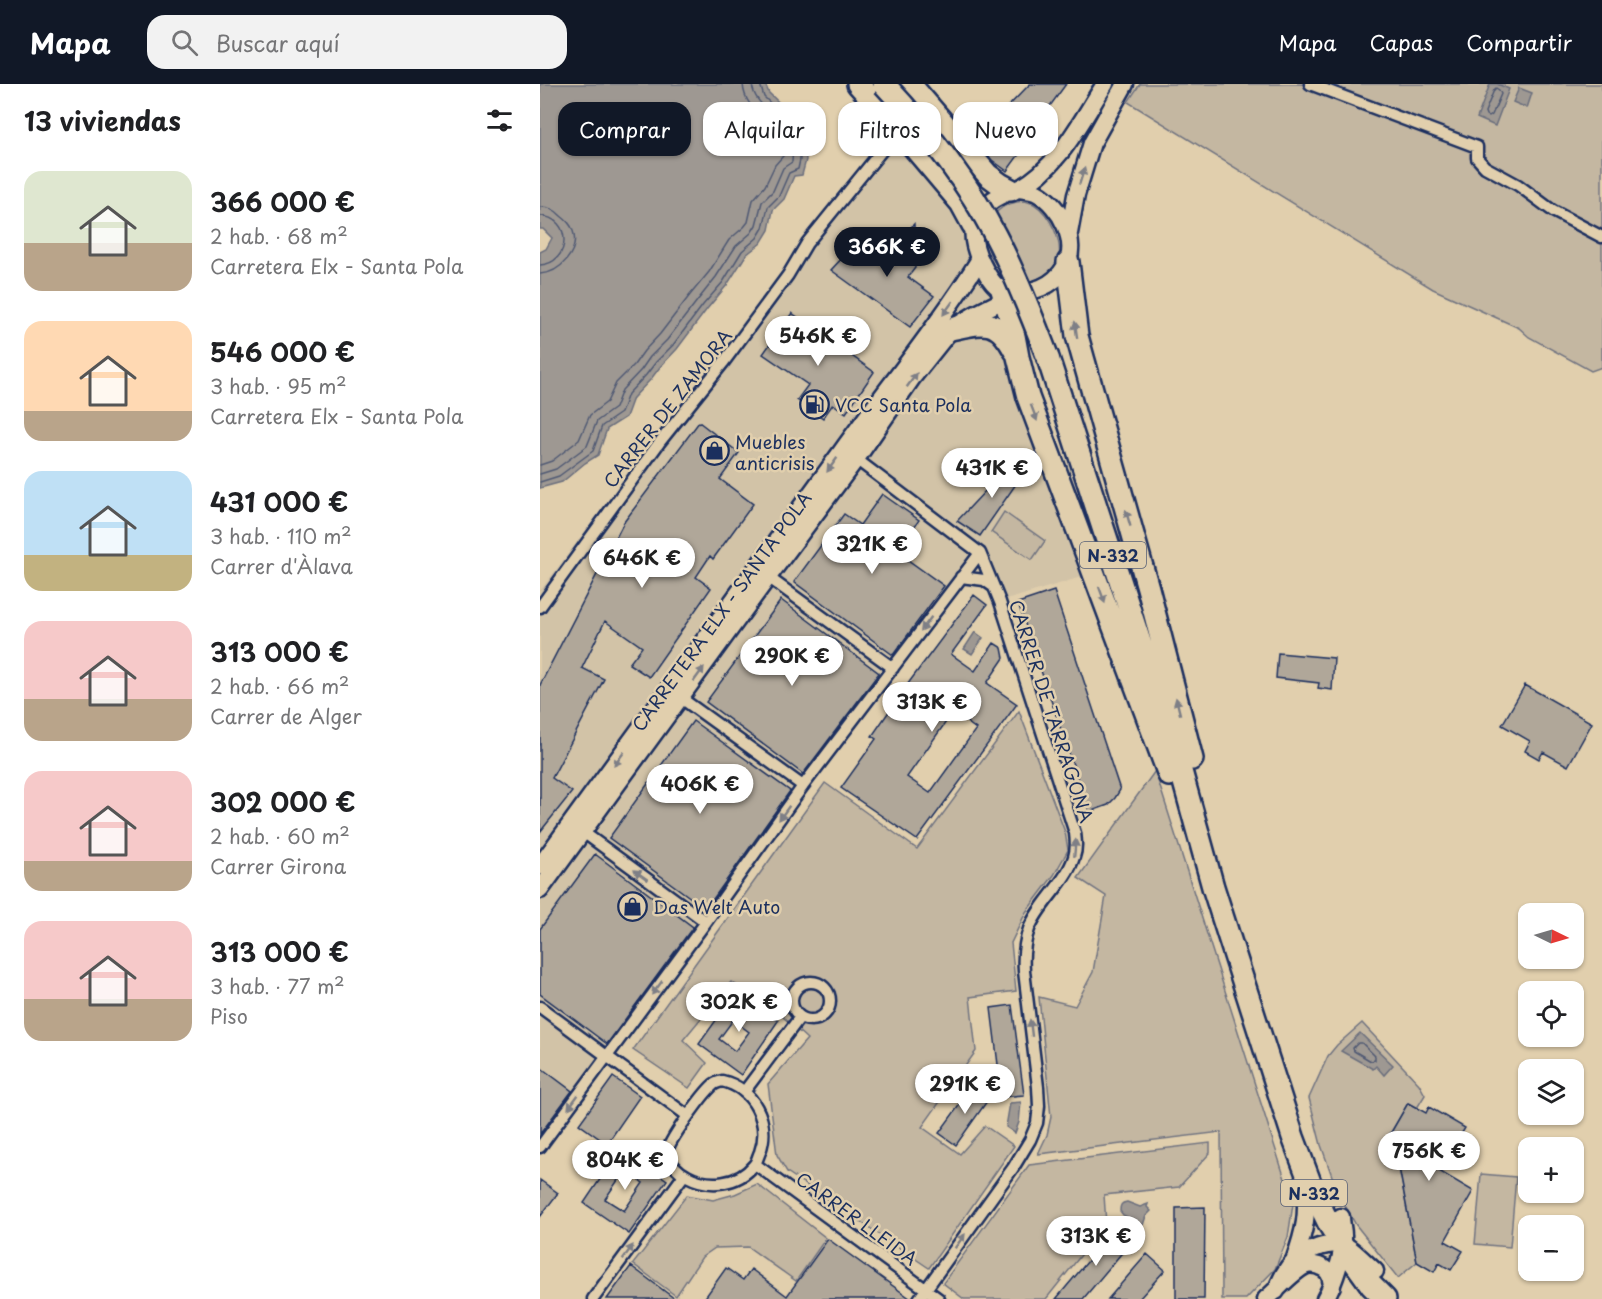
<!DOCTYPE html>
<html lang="es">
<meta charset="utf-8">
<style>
:root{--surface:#fff;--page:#f2f2f2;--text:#202124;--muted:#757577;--accent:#111827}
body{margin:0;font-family:"Playpen Sans",sans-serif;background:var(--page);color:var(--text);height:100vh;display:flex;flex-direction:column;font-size:22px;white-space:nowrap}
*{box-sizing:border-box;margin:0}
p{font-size:20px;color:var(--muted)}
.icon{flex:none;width:33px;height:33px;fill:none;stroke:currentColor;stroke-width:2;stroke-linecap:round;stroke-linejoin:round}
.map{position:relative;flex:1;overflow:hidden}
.drawer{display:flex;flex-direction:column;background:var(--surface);width:540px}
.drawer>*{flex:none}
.guide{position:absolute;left:18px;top:18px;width:570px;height:54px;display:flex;gap:12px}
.needle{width:39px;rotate:95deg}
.fabs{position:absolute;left:978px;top:819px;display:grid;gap:12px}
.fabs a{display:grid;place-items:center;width:66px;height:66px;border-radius:12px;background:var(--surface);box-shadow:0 2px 4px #0004;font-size:30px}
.price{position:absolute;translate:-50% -51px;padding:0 14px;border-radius:21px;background:#fff;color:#222;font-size:20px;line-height:39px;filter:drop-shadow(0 2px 3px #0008)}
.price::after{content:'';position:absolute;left:50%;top:36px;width:18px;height:14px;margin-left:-9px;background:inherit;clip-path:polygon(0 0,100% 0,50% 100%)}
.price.on{background:var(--accent);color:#fff}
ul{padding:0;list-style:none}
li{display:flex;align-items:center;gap:18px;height:150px;padding:0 24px}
li span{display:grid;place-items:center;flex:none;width:168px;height:120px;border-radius:18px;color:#555}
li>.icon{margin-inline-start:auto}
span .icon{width:72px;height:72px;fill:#fffc;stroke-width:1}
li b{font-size:26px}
h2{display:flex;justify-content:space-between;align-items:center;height:72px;padding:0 24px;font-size:26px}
.chip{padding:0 21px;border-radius:18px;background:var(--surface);box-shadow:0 2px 4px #0004;font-size:21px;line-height:54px}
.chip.on{background:var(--accent);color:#fff}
header{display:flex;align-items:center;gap:36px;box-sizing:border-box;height:84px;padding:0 30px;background:var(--accent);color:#fff}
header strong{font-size:28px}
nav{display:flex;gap:33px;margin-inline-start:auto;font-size:21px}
.search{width:420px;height:54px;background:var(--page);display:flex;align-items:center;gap:15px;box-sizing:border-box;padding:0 21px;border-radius:18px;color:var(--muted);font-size:22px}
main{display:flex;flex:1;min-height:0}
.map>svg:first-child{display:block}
.built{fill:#d2c3a7}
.green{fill:#c4b7a1;stroke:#707380;stroke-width:1.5}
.water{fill:#9e9892;stroke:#6a6e7d;stroke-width:1.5}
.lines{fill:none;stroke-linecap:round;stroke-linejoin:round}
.shore{stroke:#4f5973;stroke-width:1.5}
.building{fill:#b0a799;stroke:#1b2f5e;stroke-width:1.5;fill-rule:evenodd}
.street-casing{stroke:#1b2f5e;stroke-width:15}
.secondary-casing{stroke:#1b2f5e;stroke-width:21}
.highway-casing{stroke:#1b2f5e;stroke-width:26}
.street{stroke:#e1cfad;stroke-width:10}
.secondary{stroke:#e1cfad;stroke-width:16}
.highway{stroke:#e1cfad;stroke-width:21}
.highway-bridge-casing{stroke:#1b2f5e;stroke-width:26;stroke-linecap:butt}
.highway-bridge{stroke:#e1cfad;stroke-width:21}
.oneway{fill:#7e7f86}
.labels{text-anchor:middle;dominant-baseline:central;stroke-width:5;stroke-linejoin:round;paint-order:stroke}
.shield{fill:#e1cfad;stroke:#565f76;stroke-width:1.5}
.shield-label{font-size:16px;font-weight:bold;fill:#1b2f5e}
.poi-label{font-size:18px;fill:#1b2f5e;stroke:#e1cfad;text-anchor:start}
.street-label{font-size:18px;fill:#1b2f5e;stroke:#e1cfad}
</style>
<header>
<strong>Mapa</strong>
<div class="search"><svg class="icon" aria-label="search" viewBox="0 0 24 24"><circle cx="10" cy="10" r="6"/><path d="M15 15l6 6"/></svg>Buscar aquí</div>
<nav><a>Mapa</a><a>Capas</a><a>Compartir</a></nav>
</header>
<main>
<section class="drawer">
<h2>13 viviendas<svg class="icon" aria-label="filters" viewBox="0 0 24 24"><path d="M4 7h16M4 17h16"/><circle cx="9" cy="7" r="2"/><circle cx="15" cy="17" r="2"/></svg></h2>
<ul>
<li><span style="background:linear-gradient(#dfe7d0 60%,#b9a48a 0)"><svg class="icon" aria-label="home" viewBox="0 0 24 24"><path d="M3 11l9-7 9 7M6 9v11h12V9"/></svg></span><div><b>366 000 €</b><p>2 hab. · 68 m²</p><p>Carretera Elx - Santa Pola</p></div></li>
<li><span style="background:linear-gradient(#ffd9b3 75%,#b9a48a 0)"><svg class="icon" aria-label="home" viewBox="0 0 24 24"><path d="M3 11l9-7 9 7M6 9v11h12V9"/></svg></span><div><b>546 000 €</b><p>3 hab. · 95 m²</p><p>Carretera Elx - Santa Pola</p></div></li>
<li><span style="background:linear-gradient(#bfe0f5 70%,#c2b280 0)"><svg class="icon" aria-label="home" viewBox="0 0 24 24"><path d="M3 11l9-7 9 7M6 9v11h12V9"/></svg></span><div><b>431 000 €</b><p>3 hab. · 110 m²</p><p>Carrer d'Àlava</p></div></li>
<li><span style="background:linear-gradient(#f6c9c9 65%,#b9a48a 0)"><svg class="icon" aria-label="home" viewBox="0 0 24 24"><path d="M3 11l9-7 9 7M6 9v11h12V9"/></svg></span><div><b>313 000 €</b><p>2 hab. · 66 m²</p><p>Carrer de Alger</p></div></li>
<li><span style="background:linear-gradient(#f6c9c9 75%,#b9a48a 0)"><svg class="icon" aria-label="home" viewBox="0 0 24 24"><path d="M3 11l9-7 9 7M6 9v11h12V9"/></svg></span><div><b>302 000 €</b><p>2 hab. · 60 m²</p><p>Carrer Girona</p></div></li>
<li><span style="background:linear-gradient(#f6c9c9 65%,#b9a48a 0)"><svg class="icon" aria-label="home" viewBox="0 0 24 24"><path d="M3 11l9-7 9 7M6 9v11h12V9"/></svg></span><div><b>313 000 €</b><p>3 hab. · 77 m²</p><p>Piso</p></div></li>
</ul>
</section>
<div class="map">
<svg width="1062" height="1215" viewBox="0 0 1062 1215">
<rect width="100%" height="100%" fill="#e1cfad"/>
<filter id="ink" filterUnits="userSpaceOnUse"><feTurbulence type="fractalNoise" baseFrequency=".0167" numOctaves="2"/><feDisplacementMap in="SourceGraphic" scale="12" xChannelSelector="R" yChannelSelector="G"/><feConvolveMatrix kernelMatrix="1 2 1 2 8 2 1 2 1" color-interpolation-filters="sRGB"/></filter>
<g filter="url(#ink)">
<path class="built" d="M356 42 406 102 447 191 554 489 460 518 440 470 0 1063V507L321 82Z"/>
<path class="green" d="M600 0H1062V283L1051 287 989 253 979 244 893 205 588 18Z
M485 117C488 118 491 119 494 120 510 130 524 159 518 177 516 183 510 187 506 191 500 194 491 199 484 199 483 199 478 197 476 196 436 179 435 119 485 117Z
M464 428 505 457 492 476 451 448Z
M479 627 525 748 528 766 514 791 486 828 471 859 476 907 430 913 436 967 382 1043 420 1070 445 1042 474 1062 389 1184 247 1088 237 1071 228 1000 267 955 230 921 191 898 143 956 167 979 149 1004 93 966 285 699 377 765Z
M615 687 753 1120 748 1153 735 1185 706 1215H682L681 1048 498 1070 507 1051 511 1033 499 913 535 922 553 888 566 812 538 794Z
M822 939 879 1000 885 1011 877 1024 868 1019 842 1064 857 1073 877 1178 858 1194 816 1141 798 1109 781 1061 769 1014 788 972 797 961Z
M670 1059V1069L639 1103 564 1111 566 1140 506 1215H424L403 1199 489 1081Z
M941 1090 976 1093 970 1163 935 1160Z
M217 1100 286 1154 256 1197 208 1163 175 1164 162 1173 136 1212 93 1180 147 1111 173 1116 195 1110Z"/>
<path class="water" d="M0 0H225L229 9 258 37 265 58 266 76 262 91 254 92 244 115 233 126 229 146 221 159 206 171 187 201 167 225 137 265 120 283 111 295 93 314 86 333 67 345 58 371 45 379 22 398 0 404V168L6 165 12 154 3 145H0Z
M950 0H957L969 5 955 42 937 34Z
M979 4 992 9 987 24 973 18Z
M435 548 443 554 432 570 424 565Z
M820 949 853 981 844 991 836 982 833 985 801 967Z
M481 1018 479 1038 475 1049 466 1043 470 1019Z
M587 1118 600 1123 608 1120 607 1123 611 1127 606 1132 603 1141 594 1142 590 1139 589 1134 583 1131 580 1127C580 1121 581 1119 587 1118Z"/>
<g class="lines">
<path class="shore" d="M956 4 959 6 961 10 952 31 949 33 946 31 945 28 954 6Z
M0 123C9 123 15 125 21 132 26 136 31 140 33 147 40 167 20 189 0 190
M0 132C32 133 32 179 0 181
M0 381 12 377 39 356 50 331 67 318 76 299 94 281 104 267 120 250 150 211 169 188 189 156 204 143 208 138 213 116 225 102 235 81 243 72C245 35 205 35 203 0
M0 390 16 385 47 362 57 337 75 324 82 306 101 286 110 273 127 256 157 217 176 193 196 162 211 149 216 141 222 118 233 107 243 84 252 78C253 68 252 54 247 45 236 28 214 22 212 0
M0 398 19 392 53 367 62 342 81 329 88 310 106 291 116 278 133 261 163 221 183 198 202 167 217 154 223 144 228 123 239 112 249 89 258 85 260 76 259 59 253 41 224 13 220 0
M818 959H822L835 972V976L831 977 814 967 813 964Z"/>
</g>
<path class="building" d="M490 0H526L491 48 494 50 467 87 452 76 437 58 455 36Z
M374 140 375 184 368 193 394 212 370 243 291 186 319 156 343 174Z
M252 229 334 288 306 329 293 320 283 334 257 316 268 301 223 270Z
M159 338 199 369 180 395 213 420 173 475 170 472 156 493 171 504 109 593 89 580 102 563 65 537 42 584 64 595 12 694 32 708 0 748V601L84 438Z
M478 372 485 387 440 452 417 437Z
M342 410 379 436 357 468 404 502 353 571 254 498 304 430 320 441Z
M514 507 580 706 575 714 568 721 549 728 478 519Z
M434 511 447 521 411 570 435 587 454 559 462 564 464 574 447 599 477 620 377 756 301 704 336 655 332 652 370 597ZM413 628 436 645 390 709 367 693Z
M241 516 339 589 263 690 166 618Z
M738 569 794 574 792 606 778 604 779 599 736 594Z
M985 601 1052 639 1028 682 1003 668 999 675 985 667 990 657 962 641Z
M153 637 250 707 166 825 69 754Z
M55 770 153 843 67 960 0 910V845Z
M197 907 238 937 201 991 159 960ZM193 936 209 948 195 967 179 955Z
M472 921 484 1011 462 1013 451 924Z
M0 983 32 1007 0 1050Z
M73 993 100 1012 67 1060 39 1040Z
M434 1001 450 1013 416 1061 399 1049Z
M868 1019 886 1029 889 1023 925 1044 899 1087 933 1107 905 1157 923 1167 911 1186 899 1179 894 1188 877 1178 857 1073 842 1064Z
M81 1064 127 1096 89 1150 44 1119ZM85 1086 103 1099 84 1127 65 1115Z
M0 1096 18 1109 0 1133Z
M665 1123 664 1215H636V1124Z
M575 1145 591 1158 543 1215H516Z
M288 1155 371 1215H164L186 1184 203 1196 211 1185 247 1212Z
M607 1170 625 1186 599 1215H568Z
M91 1182 135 1215H67Z"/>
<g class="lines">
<defs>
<path id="street" d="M770 0 937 63V74L945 83 978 101 1013 127 1062 153
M316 375 440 469
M228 493 353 584
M421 493 444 496 454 503
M0 523 119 359 183 279 248 191 267 159 347 60
M141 614 263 702
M43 748 166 838
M252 917a19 19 0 1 1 38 0a19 19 0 1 1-38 0Z
M0 923 148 1032
M182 997C213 1004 231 1038 220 1068 218 1072 217 1078 214 1081 198 1101 169 1104 147 1092 139 1088 128 1078 127 1069 127 1058 164 1009 173 1001 175 999 179 998 182 997Z
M204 1008 260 933
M0 1063 166 838 263 702 440 469
M215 1080 399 1215
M53 1215 144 1091
M379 1215 473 1084 490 1056 497 1039 499 1022 498 1003 484 887C483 873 484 859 489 845 499 819 526 799 534 773 537 765 536 757 535 749L460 518 440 469"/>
<path id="secondary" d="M479 105C484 106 492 106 497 109 520 121 540 159 525 183 513 203 492 210 470 207 468 207 463 206 461 205 452 201 446 188 442 180 422 141 439 115 479 105Z
M479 105C520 82 541 37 565 0
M529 149 536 111 552 59 585 0
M0 782C101 644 202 506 302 367 348 303 398 242 440 175
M0 806 228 493 316 375 372 294 411 245 436 230 475 210
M754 1177C764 1149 770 1128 763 1097
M736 1207C741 1196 745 1186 753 1178 766 1166 790 1156 806 1162 811 1164 830 1183 835 1187
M726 1215C737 1206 755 1185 767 1181 771 1180 778 1181 781 1183 790 1186 791 1194 792 1202
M785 1215C794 1199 804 1170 803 1151 803 1145 801 1139 801 1133"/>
<path id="highway" d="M318 0 356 42 421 119 433 141
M370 0 448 91 460 100 471 106
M528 178 537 252 608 504 652 675
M462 206 471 236 478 273 488 313 629 691
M411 245C443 238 457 233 475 267
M508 274 636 669 673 803 753 1053 774 1109 789 1140 803 1162 831 1201 845 1215"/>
</defs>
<use href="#street" class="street-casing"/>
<use href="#secondary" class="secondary-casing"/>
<use href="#highway" class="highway-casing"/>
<use href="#street" class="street"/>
<use href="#secondary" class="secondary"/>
<use href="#highway" class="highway"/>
<defs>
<path id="highway-bridge" d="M344 0C387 46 426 95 455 151 476 191 492 232 508 274"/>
</defs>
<use href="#highway-bridge" class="highway-bridge-casing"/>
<use href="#highway-bridge" class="highway-bridge"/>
</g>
<defs><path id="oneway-solid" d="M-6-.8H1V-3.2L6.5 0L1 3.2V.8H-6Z" transform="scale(1.5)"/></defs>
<g class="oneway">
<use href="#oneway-solid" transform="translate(542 92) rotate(-72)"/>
<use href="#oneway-solid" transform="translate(408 224) rotate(126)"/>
<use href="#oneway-solid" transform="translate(536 246) rotate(-98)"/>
<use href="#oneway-solid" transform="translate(372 296) rotate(-54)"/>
<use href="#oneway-solid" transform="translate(494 329) rotate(69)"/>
<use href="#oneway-solid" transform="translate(292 381) rotate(126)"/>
<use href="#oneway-solid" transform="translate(588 434) rotate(-106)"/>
<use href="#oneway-solid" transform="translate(562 511) rotate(70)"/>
<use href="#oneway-solid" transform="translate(386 540) rotate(127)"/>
<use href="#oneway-solid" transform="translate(159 590) rotate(-54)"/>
<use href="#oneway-solid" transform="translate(638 622) rotate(-104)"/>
<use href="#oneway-solid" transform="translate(79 675) rotate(126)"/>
<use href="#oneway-solid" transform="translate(244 729) rotate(126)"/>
<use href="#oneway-solid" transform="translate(535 764) rotate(-85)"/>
<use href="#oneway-solid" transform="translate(101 791) rotate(-144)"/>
<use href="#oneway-solid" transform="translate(117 904) rotate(127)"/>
<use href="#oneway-solid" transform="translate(491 944) rotate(-97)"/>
<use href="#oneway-solid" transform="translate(33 1018) rotate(126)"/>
<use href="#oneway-solid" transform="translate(420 1157) rotate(-54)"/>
<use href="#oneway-solid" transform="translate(88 1168) rotate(-54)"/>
</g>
</g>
<defs>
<symbol id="fuel-ring" viewBox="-11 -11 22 22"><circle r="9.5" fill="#e1cfad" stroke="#1b2f5e" stroke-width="1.5"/><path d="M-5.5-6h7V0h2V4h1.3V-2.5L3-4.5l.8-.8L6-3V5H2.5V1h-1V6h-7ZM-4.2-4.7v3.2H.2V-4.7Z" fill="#1b2f5e"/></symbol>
<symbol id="shop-ring" viewBox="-11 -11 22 22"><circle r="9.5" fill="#e1cfad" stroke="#1b2f5e" stroke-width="1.5"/><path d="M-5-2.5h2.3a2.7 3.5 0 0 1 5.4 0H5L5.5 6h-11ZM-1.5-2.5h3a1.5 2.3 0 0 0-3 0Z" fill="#1b2f5e"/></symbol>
</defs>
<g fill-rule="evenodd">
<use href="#fuel-ring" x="258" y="304" width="33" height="33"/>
<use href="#shop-ring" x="158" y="350" width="33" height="33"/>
<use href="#shop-ring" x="76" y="806" width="33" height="33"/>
</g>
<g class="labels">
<g class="shield">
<rect x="540" y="458" width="66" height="26" rx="4.5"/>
<rect x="741" y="1096" width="66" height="26" rx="4.5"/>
</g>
<g class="shield-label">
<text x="573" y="471">N-332</text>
<text x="774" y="1109">N-332</text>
</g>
<g class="poi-label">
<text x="295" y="320">VCC Santa Pola</text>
<text x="195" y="357">Muebles<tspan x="195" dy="21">anticrisis</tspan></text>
<text x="113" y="822">Das Welt Auto</text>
</g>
<g class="street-label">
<text transform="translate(127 324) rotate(-52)">CARRER DE ZAMORA</text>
<text transform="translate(181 527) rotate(-54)">CARRETERA ELX - SANTA POLA</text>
<text transform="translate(512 627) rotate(72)">CARRER DE TARRAGONA</text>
<text transform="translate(317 1134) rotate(36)">CARRER LLEIDA</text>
</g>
</g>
</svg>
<div class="fabs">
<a><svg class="needle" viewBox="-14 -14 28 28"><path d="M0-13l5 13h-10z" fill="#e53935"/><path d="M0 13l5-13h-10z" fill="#757577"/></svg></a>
<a><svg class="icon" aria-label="locate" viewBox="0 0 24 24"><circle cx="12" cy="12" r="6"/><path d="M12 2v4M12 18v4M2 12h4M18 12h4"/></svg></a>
<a><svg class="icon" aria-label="layers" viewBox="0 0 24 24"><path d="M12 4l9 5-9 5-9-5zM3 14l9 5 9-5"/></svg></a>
<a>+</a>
<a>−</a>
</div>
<b class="price on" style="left:347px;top:194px">366K €</b>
<b class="price" style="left:278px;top:283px">546K €</b>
<b class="price" style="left:452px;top:415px">431K €</b>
<b class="price" style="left:332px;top:491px">321K €</b>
<b class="price" style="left:102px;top:505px">646K €</b>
<b class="price" style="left:252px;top:603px">290K €</b>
<b class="price" style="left:392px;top:649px">313K €</b>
<b class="price" style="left:160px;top:731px">406K €</b>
<b class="price" style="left:199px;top:949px">302K €</b>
<b class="price" style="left:425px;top:1031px">291K €</b>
<b class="price" style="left:889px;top:1098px">756K €</b>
<b class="price" style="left:85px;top:1107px">804K €</b>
<b class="price" style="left:556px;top:1183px">313K €</b>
<div class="guide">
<a class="chip on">Comprar</a>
<a class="chip">Alquilar</a>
<a class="chip">Filtros</a>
<a class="chip">Nuevo</a>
</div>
</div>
</main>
